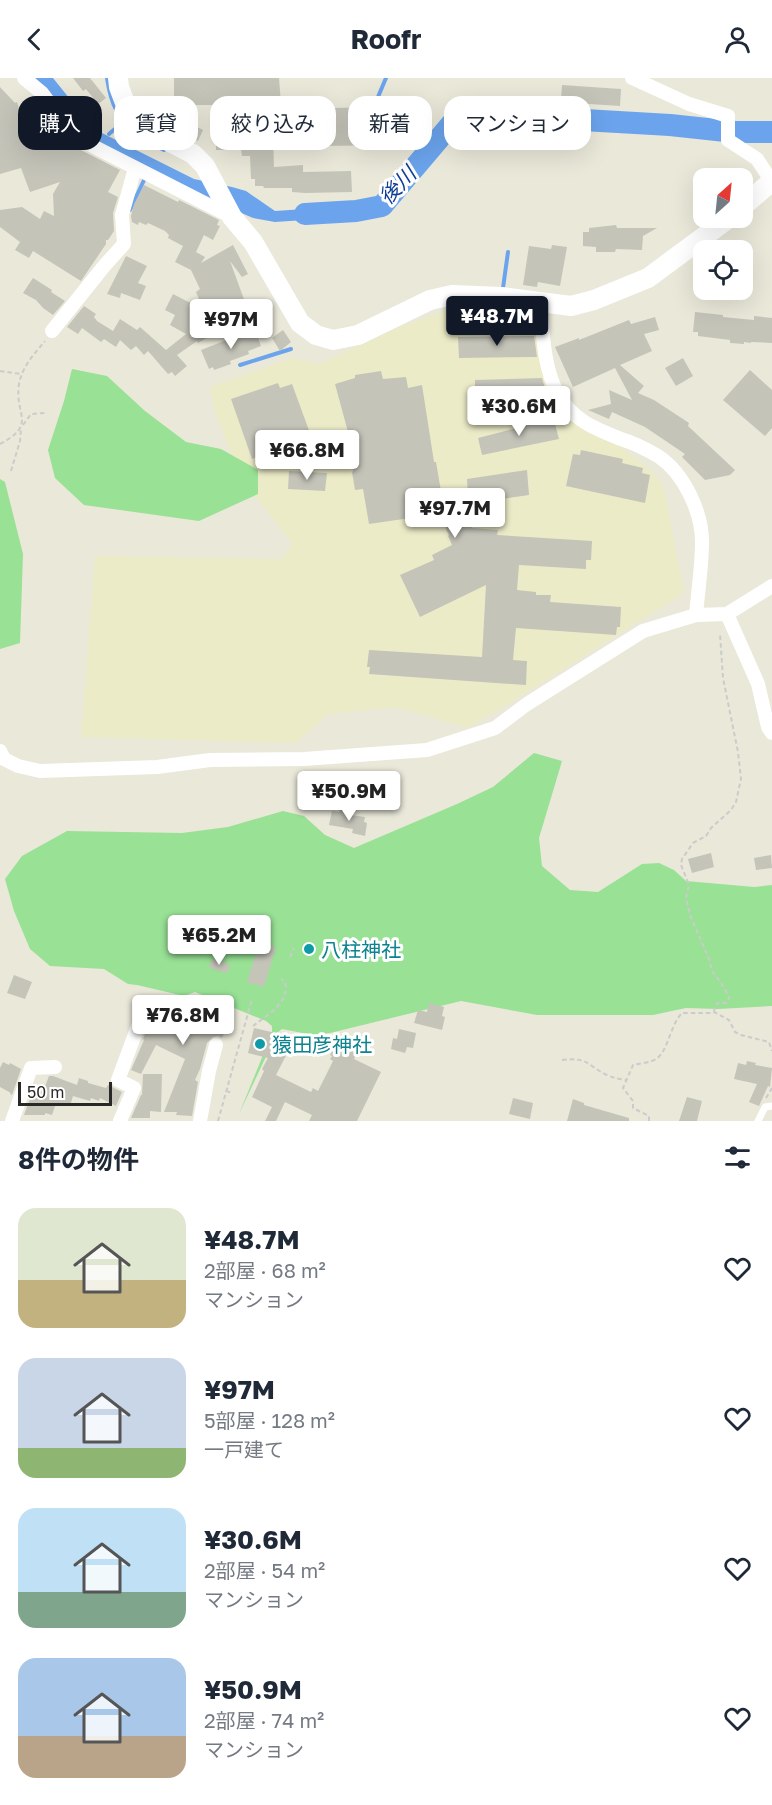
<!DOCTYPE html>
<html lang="ja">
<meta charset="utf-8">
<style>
:root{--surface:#fff;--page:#f2f2f3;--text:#1f2937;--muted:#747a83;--accent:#111827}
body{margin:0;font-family:"Golos Text","Noto Sans JP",sans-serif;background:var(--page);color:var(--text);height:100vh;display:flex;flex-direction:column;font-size:22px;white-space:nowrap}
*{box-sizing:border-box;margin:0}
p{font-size:20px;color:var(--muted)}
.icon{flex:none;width:33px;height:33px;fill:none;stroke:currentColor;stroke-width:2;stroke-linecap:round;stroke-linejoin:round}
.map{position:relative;height:1043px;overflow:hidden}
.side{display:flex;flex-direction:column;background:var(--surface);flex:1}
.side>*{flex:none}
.guide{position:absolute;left:18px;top:18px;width:736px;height:54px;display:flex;gap:12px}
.needle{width:39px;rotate:27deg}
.controls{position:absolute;left:693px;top:90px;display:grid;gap:12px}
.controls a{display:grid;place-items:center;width:60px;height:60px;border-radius:12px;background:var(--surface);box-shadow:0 6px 24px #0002;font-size:30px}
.scale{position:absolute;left:18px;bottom:15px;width:94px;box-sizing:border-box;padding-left:6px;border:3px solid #282828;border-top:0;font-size:16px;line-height:21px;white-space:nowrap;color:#282828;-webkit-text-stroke:4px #fff;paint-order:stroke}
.price{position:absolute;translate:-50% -51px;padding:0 14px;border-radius:6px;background:#fff;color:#222;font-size:20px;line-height:39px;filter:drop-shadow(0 2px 3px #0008)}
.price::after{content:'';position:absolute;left:50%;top:36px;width:18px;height:14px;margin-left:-9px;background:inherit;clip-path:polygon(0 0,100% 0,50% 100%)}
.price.on{background:var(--accent);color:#fff}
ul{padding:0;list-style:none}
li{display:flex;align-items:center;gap:18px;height:150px;padding:0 18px}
li span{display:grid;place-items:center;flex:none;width:168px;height:120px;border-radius:18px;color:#555}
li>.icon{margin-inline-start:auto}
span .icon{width:72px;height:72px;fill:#fffc;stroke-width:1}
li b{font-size:26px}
h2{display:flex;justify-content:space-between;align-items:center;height:72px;padding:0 18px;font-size:26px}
.pill{padding:0 21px;border-radius:18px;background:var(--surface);box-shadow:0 6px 24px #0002;font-size:21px;line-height:54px}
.pill.on{background:var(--accent);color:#fff}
header{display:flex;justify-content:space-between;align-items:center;height:78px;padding:0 18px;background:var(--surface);font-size:27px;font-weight:700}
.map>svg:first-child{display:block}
.education{fill:#ecebc8}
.green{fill:#98e195}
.water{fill:#6ba4ed}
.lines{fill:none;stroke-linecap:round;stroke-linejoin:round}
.stream{stroke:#6ba4ed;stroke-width:4}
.river{stroke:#6ba4ed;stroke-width:22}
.building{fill:#c5c4b9}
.path{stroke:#cbcbcb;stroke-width:2;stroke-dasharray:4.5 3;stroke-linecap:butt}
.lane{stroke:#fff;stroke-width:7}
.street{stroke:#fff;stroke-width:14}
.secondary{stroke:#fff;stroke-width:20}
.culture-dot{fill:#0f9aa8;stroke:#fff;stroke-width:2}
.labels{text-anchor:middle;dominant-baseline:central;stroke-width:6;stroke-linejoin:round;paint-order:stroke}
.culture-label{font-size:20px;fill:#0d838f;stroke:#fff;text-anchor:start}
.water-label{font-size:21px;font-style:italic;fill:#0e3e95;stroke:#fff}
</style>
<header><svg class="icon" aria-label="back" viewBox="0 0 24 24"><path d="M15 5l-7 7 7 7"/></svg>Roofr<svg class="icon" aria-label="person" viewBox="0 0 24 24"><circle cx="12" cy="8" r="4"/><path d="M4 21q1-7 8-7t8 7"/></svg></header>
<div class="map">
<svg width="772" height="1043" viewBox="0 0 772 1043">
<rect width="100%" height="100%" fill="#eae8d9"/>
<path class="education" d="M457 229 521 231 533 234 537 245 552 315 655 396 664 410 684 515 505 628 467 650 396 629 329 636 296 665 81 659 95 478 282 481 292 465 239 398 214 330 210 309 292 280 320 286 400 249Z"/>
<path class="green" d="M72 291 107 298 145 333 186 364 221 371 258 392V416L199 443 84 427 55 400 48 372 64 323Z
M0 401 5 404 23 476 20 565 0 571Z
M534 675 562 683 539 760 542 788 570 812 598 814 642 786 659 785 674 792 686 803 754 809 772 807V928L718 931 686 930 653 937H537L461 923 330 955 313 957 282 951 277 955 239 1036 272 955V948L266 943 195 914 184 918 137 907 128 906 104 891 50 888 30 871 14 833 5 801 22 778 67 753 182 755 228 749 283 733 304 738 325 757 354 770 457 726 493 709Z"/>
<path class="water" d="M35 0H53L94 51 194 101 232 109 246 113 275 133 334 129V140L275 144 253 140 216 124 87 61 64 31Z"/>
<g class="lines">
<path class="stream" d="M107 0C111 28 118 41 140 58
M386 0 375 26 408 40 409 70
M109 56 123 44
M149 64 164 72
M130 132 145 100
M503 210 508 174
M240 287 291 271"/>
<path class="river" d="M305 136 356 133 382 128 454 43 472 37H497L670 47 735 54H772"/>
</g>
<path class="building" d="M73 0H90L106 20 98 26 86 11 83 13Z
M174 0H279L281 26 233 27V34H216V25L214 27H174Z
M562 7 621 11 620 28 574 25V23L561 21Z
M0 9 15 25 17 24 20 34 41 29 48 38 54 60H64L71 67 120 92 108 114 118 119 113 135 114 153 108 162H106V166L81 203 33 173 29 180 15 172 20 164 0 149V132L22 129 40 141 44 133 54 138 53 116 60 104 30 114 21 90 0 96Z
M376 29 375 45H394V48L404 47V67L320 68V71L295 72 294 31Z
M178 39 203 52 198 63 172 50Z
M216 58H273L274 89 303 87V94L351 93 352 114 305 115 292 114V110H264L263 108H255V101H251L250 78H242L241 72H216Z
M144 107 178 124 179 122 219 142 217 147 220 148 213 162 204 157 196 174 205 179 201 185 233 167 248 196 242 199 230 183 249 235 198 265 197 263 177 277 187 288 175 298 172 294 168 296 148 273 144 277 136 268 131 272 120 262 116 269 104 261 101 264 82 250 78 256 67 249 84 228 96 236 94 239 97 243 113 253 120 241 137 252 140 249 166 272 186 256 170 247 175 237 165 232 173 216 204 232 196 214 200 211 191 192 175 184 183 168 168 160 169 157 165 153 148 145 146 147 139 144 138 147 132 144 131 138 134 126Z
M616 147 617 150H657L643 158 642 172 616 171 615 174H596V169L583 168V154H589V150Z
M552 167 567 169 560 208 538 204 537 209 523 207 529 168 551 171Z
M126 178 147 188 138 205 146 208 140 222 121 215 120 220 107 216Z
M33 200 52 212 51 214 65 223 53 237 43 230 36 222 23 215Z
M695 234 723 237V239L754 242V238L772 240V265L751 264V265L744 264V266L730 265V262L698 258V254H693Z
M655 239 659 252 644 256 652 273 620 287 644 308 638 315 654 322 689 345 688 348 735 392 730 397 705 402 682 379 685 376 645 349 612 334 609 341 588 332 611 326 609 312 632 322 615 290 573 309 555 269 579 260V262L629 242 631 246Z
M255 251 261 268 248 273 249 276 230 283 231 286 214 292 213 289 209 291 201 272Z
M283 252 291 264 280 273 272 260Z
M534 258 537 279 459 280 458 259Z
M683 280 693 298 676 308 665 290Z
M750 292 772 312V350L765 358 723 322Z
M381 293 383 301 406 299 408 310 422 307 434 384H436L442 419 450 417 468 418 467 401 527 392 529 417 473 425 472 450 498 452 497 457 592 463 591 482H586V491L519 487 517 512 536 514V517H551L550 524 621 529 620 549H617L616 557 516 550 513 582 527 583 526 607 369 596 370 589H367L369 572 482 579 486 507 420 539 400 497 434 482 432 477 452 467 448 458 449 457 446 451 445 435 369 446 363 411 355 412 352 394 353 393 351 380 353 379 351 358 348 354 335 306 355 300V297Z
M542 300 544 307V324L475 326V302Z
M278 305 280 310 292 306 314 366 281 377 279 371 252 381 231 321Z
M554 342 559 361 482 377 478 360 540 344Z
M581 372 623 381 622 385 643 390 642 395 650 397 645 425 566 408 573 376 580 377Z
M289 393 327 395 325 413 288 411Z
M340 731 351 732 350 737 365 739 364 744 367 745 365 758 352 755 353 751 329 747 332 733 339 734Z
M711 775 714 789 692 795 688 781Z
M771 777 772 790 756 792 754 780Z
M259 865 276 869 264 909 247 904Z
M212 881 230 886 227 895 209 890Z
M14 897 32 904 25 921 7 915Z
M170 919 192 928 194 922 227 936 223 945 228 947 222 960 218 958 213 959 207 965 200 991 195 1002 198 1004 192 1038 176 1037 177 1034H164L185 981 156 967 141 996 131 992 144 962 143 961 150 943 158 947Z
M429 925 444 929 442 938 445 939 442 952 414 945 418 932 427 934Z
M254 950 280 956V955L294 962 276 997 311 1014 313 1010 318 1013 333 983 330 981 332 978 330 977 338 961 359 971 354 981 381 994 357 1043H309L312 1037 285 1024 276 1043H265L272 1029 252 1019 264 993 262 991 268 980 248 975Z
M399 951 416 955 413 970 407 969 405 975 391 971 393 960 397 961Z
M747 983 756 985 755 987 772 990 770 1009 768 1008 759 1028 749 1024 757 1006 734 1001 738 985 746 987Z
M3 984 9 987 10 985 21 991 12 1017 10 1016 11 1015 0 1009V990Z
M143 996H162L161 1034 150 1033V1040H131L141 1017H142Z
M49 998H53L77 1007 79 1000 88 1003V1005L106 1010 108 1007 122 1014 116 1028 100 1020 99 1023 91 1020 90 1023 73 1018 70 1028 56 1025 52 1037 45 1035V1037H24L34 1010 43 1014Z
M687 1019 702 1023 697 1043H679Z
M513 1020 533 1025 530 1041 509 1036Z
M573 1021 584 1025V1027L629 1040V1043H567Z"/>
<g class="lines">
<path class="path" d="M0 293 21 296
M23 347 31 336 45 335
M0 366C38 346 14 337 19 306 22 289 34 276 45 263
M11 393 20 363 21 350
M224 866 230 877
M290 879 294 870
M714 934 715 927 718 925H727L729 920 725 911 712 893 709 881 690 837 686 820 689 807 681 787 682 781 693 765 706 758 711 750 731 732 736 724 741 701 738 674 723 600 720 556
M253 948C267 937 290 925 285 904L281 901
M562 982C589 979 586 987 607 997 613 1000 619 1001 626 1002
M226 1013 232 1015
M766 1020 772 1010
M218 1043 252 921
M649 1043V1038L633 1030V1023L623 1010 633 987C640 985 650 985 656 981 668 974 670 947 682 935H711L714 934 729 942 735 954 741 957 769 964 772 973"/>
<path class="lane" d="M758 1043 765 1029 772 1028"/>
<path class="street" d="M24 0 42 15 75 59 232 139
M632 0 689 26 728 38V62L757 81 772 104
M540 224C543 253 543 288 557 314 572 342 593 350 621 361 634 365 646 371 658 378 684 395 702 434 702 464 702 488 698 513 696 537
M52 253 105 187 124 166 122 137 135 90
M727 536 758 606 768 649 772 655
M0 673 4 681 18 688 40 693 157 689 210 682 304 681 427 672 495 650 527 626 643 553 696 537 727 536 772 508
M12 1043 31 990 55 989
M120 1043 134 1010 118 1002 141 940
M200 1043 209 993 216 967"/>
<path class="secondary" d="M118 0 119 9 128 33 147 52 193 76 205 88 232 139 253 164 300 245 316 257 333 262 358 257 430 222 452 217 502 219 571 228 594 222 648 200 729 140
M742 129 772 103"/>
</g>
<g class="culture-dot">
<circle cx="309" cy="871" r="6"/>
<circle cx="260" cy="966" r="6"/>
</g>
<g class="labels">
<g class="culture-label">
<text x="321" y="871">八柱神社</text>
<text x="272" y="966">猿田彦神社</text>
</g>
<g class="water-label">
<text transform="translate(397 107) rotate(-46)">後川</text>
</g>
</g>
</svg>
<div class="controls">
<a><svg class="needle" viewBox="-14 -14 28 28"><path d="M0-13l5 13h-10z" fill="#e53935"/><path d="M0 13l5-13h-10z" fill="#747a83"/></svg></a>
<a><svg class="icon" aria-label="locate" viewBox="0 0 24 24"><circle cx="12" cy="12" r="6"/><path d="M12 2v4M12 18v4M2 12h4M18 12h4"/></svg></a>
</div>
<div class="scale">50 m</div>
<b class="price on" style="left:497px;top:269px">¥48.7M</b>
<b class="price" style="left:231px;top:272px">¥97M</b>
<b class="price" style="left:519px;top:359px">¥30.6M</b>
<b class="price" style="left:307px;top:403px">¥66.8M</b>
<b class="price" style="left:455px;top:461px">¥97.7M</b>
<b class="price" style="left:349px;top:744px">¥50.9M</b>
<b class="price" style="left:219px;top:888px">¥65.2M</b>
<b class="price" style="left:183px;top:968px">¥76.8M</b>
<div class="guide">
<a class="pill on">購入</a>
<a class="pill">賃貸</a>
<a class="pill">絞り込み</a>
<a class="pill">新着</a>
<a class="pill">マンション</a>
</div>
</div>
<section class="side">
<h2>8件の物件<svg class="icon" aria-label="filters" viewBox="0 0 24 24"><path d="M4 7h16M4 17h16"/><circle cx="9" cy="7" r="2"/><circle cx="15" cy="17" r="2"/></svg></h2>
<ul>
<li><span style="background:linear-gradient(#dfe7d0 60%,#c2b280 0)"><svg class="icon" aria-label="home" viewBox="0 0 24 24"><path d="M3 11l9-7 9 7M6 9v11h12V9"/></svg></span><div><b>¥48.7M</b><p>2部屋 · 68 m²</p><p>マンション</p></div><svg class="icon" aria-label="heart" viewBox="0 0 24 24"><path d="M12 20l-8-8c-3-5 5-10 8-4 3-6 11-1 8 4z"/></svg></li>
<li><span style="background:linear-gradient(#c9d6e8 75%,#8fb573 0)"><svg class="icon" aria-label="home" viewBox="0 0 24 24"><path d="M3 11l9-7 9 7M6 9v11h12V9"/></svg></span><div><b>¥97M</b><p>5部屋 · 128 m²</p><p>一戸建て</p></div><svg class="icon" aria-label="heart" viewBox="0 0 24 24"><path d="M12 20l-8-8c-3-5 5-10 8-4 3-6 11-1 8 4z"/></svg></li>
<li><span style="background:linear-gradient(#bfe0f5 70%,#7fa58c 0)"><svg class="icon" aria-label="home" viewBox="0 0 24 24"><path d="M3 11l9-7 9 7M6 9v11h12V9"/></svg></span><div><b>¥30.6M</b><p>2部屋 · 54 m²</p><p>マンション</p></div><svg class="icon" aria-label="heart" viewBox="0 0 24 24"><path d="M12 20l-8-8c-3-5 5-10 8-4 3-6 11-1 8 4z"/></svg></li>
<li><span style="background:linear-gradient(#a9c7e8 65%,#b9a48a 0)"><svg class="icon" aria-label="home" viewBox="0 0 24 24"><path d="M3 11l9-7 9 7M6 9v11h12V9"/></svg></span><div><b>¥50.9M</b><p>2部屋 · 74 m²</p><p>マンション</p></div><svg class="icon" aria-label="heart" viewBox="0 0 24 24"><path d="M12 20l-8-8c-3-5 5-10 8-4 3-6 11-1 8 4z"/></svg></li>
</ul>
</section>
